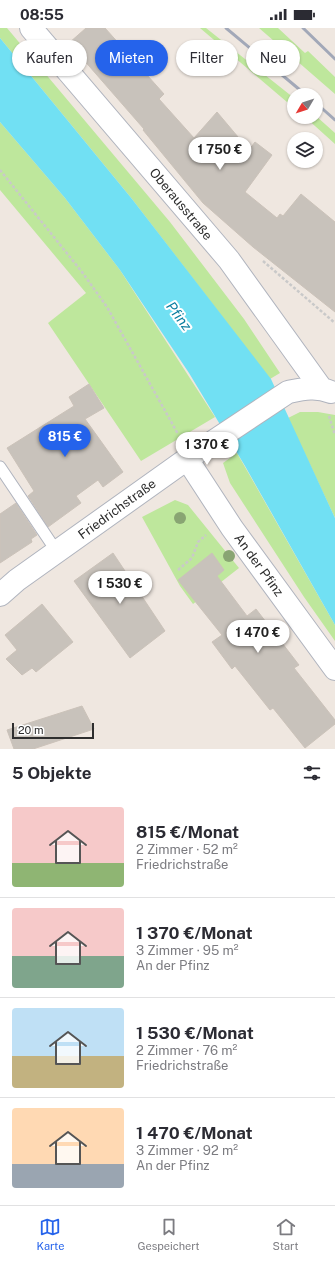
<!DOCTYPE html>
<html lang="de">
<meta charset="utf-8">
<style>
:root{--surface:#fff;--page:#f2f2f3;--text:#2b2b33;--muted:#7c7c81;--line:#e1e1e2;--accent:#2563eb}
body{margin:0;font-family:"Public Sans",sans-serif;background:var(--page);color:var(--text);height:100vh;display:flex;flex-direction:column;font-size:15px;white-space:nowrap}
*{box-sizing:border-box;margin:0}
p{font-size:13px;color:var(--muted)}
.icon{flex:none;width:22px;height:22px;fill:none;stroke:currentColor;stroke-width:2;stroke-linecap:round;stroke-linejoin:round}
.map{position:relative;height:721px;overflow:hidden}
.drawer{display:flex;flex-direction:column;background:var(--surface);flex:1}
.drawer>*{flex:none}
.top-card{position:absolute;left:12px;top:12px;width:311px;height:36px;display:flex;gap:8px}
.needle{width:26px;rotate:231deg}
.controls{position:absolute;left:287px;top:60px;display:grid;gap:8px}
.controls a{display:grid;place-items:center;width:36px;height:36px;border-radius:50%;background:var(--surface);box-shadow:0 1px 3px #0004;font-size:20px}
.scale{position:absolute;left:12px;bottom:10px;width:82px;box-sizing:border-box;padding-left:4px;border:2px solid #2e2e2e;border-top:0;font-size:11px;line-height:14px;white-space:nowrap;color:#2e2e2e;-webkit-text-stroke:3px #fff;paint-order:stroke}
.price{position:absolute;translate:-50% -34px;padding:0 9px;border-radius:14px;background:#fff;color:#222;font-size:13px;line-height:26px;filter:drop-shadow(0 1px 2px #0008)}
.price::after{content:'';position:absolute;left:50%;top:24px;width:12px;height:9px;margin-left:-6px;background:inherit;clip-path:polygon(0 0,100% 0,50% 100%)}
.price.active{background:var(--accent);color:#fff}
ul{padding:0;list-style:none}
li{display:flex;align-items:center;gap:12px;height:100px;padding:0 12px}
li+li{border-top:1px solid var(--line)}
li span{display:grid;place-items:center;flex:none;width:112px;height:80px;border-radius:4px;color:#555}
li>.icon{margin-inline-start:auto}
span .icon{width:48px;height:48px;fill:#fffc;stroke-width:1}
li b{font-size:17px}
h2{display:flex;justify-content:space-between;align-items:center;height:48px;padding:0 12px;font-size:17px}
.pill{padding:0 14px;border-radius:18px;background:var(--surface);box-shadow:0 1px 3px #0004;font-size:14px;line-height:36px}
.pill.active{background:var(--accent);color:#fff}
.status{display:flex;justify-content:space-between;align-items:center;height:28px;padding:0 20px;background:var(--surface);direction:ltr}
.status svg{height:11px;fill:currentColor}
.tabs{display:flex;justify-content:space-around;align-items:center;height:56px;border-top:1px solid var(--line);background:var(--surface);font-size:11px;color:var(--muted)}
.tabs a{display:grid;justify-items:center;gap:2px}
.tabs .active{color:var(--accent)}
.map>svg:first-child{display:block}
.green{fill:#bee79c}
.water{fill:#71e0f3}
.building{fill:#c8c2bb;stroke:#cbc2b9}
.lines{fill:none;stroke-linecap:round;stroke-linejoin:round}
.service-casing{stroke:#b0b4be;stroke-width:13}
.minor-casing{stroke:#b0b4be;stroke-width:24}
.path{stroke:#c9c9c9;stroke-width:2.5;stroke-dasharray:3 2;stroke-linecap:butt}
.service{stroke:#fff;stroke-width:11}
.minor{stroke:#fff;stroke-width:22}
.rail{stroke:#a2a8b8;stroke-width:3}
.tree{fill:#89a573}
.labels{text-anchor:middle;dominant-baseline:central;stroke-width:4;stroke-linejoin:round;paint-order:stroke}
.street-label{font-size:13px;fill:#2e2e2e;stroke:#fff}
.water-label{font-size:14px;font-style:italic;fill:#097d9f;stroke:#fff}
</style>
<div class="status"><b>08:55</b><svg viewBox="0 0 49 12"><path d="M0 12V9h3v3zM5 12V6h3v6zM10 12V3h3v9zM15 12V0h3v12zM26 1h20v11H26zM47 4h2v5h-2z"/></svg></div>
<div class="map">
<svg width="335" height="721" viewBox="0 0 335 721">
<rect width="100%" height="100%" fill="#efe7e0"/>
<path class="green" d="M0 0H7L170 194 244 291 280 345 270 351 132 171 0 10Z
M200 0H206L294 70V80Z
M259 0H278L305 25 308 23 335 49V66Z
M316 88 335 105V116L305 89Z
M0 94 65 170 120 242 215 389 141 433 48 295 86 265 0 162Z
M300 384H318L335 387V490L288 390Z
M237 425 335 597V613L304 569 230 455 223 435Z
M175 472 188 477 239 540 193 576 180 558 142 489Z"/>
<path class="water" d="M0 10 132 171 271 351 335 490V597L245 438 189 345 120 242 65 170 0 94Z"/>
<path class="building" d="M86 0H105L164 66 159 71 194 110 217 84 249 122 255 114 272 127 245 164 277 190 280 186 283 188 301 166 335 194V284L253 219 203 175 143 102 144 101 69 15Z
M89 356 104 380 85 391 123 444 103 459 98 452 76 468 81 475 48 499 28 468 34 463 7 420 74 378 69 369Z
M16 475 37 507 31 511 32 514 0 535V486Z
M113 525 165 603 130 630 74 553Z
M212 525 224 542 217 548 247 588 256 581 299 637 294 640 335 692V696L305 720 273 680 270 682 235 638 232 641 212 614 222 607 178 552Z
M42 576 73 614 36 644 32 640 22 647 6 631 17 622 5 607Z
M82 678 94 701 33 721H14L7 702Z"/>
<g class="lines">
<defs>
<path id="service" d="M0 439 57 524"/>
<path id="minor" d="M31 0 229 232 321 360
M187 431 232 500 335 641
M0 567 17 552 187 431 288 364C303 361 316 358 331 364"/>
</defs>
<use href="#service" class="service-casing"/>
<use href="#minor" class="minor-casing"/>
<path class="path" d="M0 142 82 244 107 279 178 406
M263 233 335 295
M329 388 335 407
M178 542 192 530 198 514 206 507"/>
<use href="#service" class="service"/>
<use href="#minor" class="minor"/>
<path class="rail" d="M226 0 306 67
M303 0 335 31
M316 75 335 92"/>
</g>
<g class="tree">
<circle cx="180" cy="490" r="6"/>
<circle cx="229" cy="528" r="6"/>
</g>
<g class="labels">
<g class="street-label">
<text transform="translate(181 176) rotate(50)">Oberausstraße</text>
<text transform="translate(117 481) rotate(-36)">Friedrichstraße</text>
<text transform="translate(259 537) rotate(54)">An der Pfinz</text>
</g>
<g class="water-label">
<text transform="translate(179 288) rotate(53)">Pfinz</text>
</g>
</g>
</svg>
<div class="controls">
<a><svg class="needle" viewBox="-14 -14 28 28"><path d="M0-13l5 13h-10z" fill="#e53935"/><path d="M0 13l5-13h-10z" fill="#7c7c81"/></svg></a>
<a><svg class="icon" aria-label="layers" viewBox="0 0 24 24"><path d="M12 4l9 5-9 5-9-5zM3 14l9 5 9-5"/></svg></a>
</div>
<div class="scale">20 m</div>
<b class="price" style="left:220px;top:143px">1 750 €</b>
<b class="price active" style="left:65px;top:430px">815 €</b>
<b class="price" style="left:207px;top:438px">1 370 €</b>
<b class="price" style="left:120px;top:577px">1 530 €</b>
<b class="price" style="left:258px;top:626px">1 470 €</b>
<div class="top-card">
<a class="pill">Kaufen</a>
<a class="pill active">Mieten</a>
<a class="pill">Filter</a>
<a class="pill">Neu</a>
</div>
</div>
<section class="drawer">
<h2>5 Objekte<svg class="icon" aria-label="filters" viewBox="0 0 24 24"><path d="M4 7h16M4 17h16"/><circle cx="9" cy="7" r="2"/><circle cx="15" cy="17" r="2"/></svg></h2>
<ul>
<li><span style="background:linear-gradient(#f6c9c9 70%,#8fb573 0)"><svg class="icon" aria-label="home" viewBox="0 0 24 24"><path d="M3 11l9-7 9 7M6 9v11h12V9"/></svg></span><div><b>815 €/Monat</b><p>2 Zimmer · 52 m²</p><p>Friedrichstraße</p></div></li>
<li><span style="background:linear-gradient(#f6c9c9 60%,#7fa58c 0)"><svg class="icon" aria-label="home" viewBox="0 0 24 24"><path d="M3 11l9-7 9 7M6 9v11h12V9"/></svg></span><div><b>1 370 €/Monat</b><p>3 Zimmer · 95 m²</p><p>An der Pfinz</p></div></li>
<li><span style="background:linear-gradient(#bfe0f5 60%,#c2b280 0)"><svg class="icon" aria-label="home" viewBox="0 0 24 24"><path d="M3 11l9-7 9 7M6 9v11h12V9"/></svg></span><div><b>1 530 €/Monat</b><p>2 Zimmer · 76 m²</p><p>Friedrichstraße</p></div></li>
<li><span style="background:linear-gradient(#ffd9b3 70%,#9aa5b1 0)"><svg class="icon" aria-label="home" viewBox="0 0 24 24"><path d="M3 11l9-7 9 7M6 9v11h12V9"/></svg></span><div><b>1 470 €/Monat</b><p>3 Zimmer · 92 m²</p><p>An der Pfinz</p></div></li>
</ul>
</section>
<nav class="tabs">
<a class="active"><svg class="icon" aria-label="map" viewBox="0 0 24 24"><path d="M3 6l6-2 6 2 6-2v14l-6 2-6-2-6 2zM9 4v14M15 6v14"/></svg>Karte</a>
<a><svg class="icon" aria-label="saved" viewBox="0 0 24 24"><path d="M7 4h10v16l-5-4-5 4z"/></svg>Gespeichert</a>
<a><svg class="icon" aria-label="home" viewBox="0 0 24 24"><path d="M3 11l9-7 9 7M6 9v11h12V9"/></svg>Start</a>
</nav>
